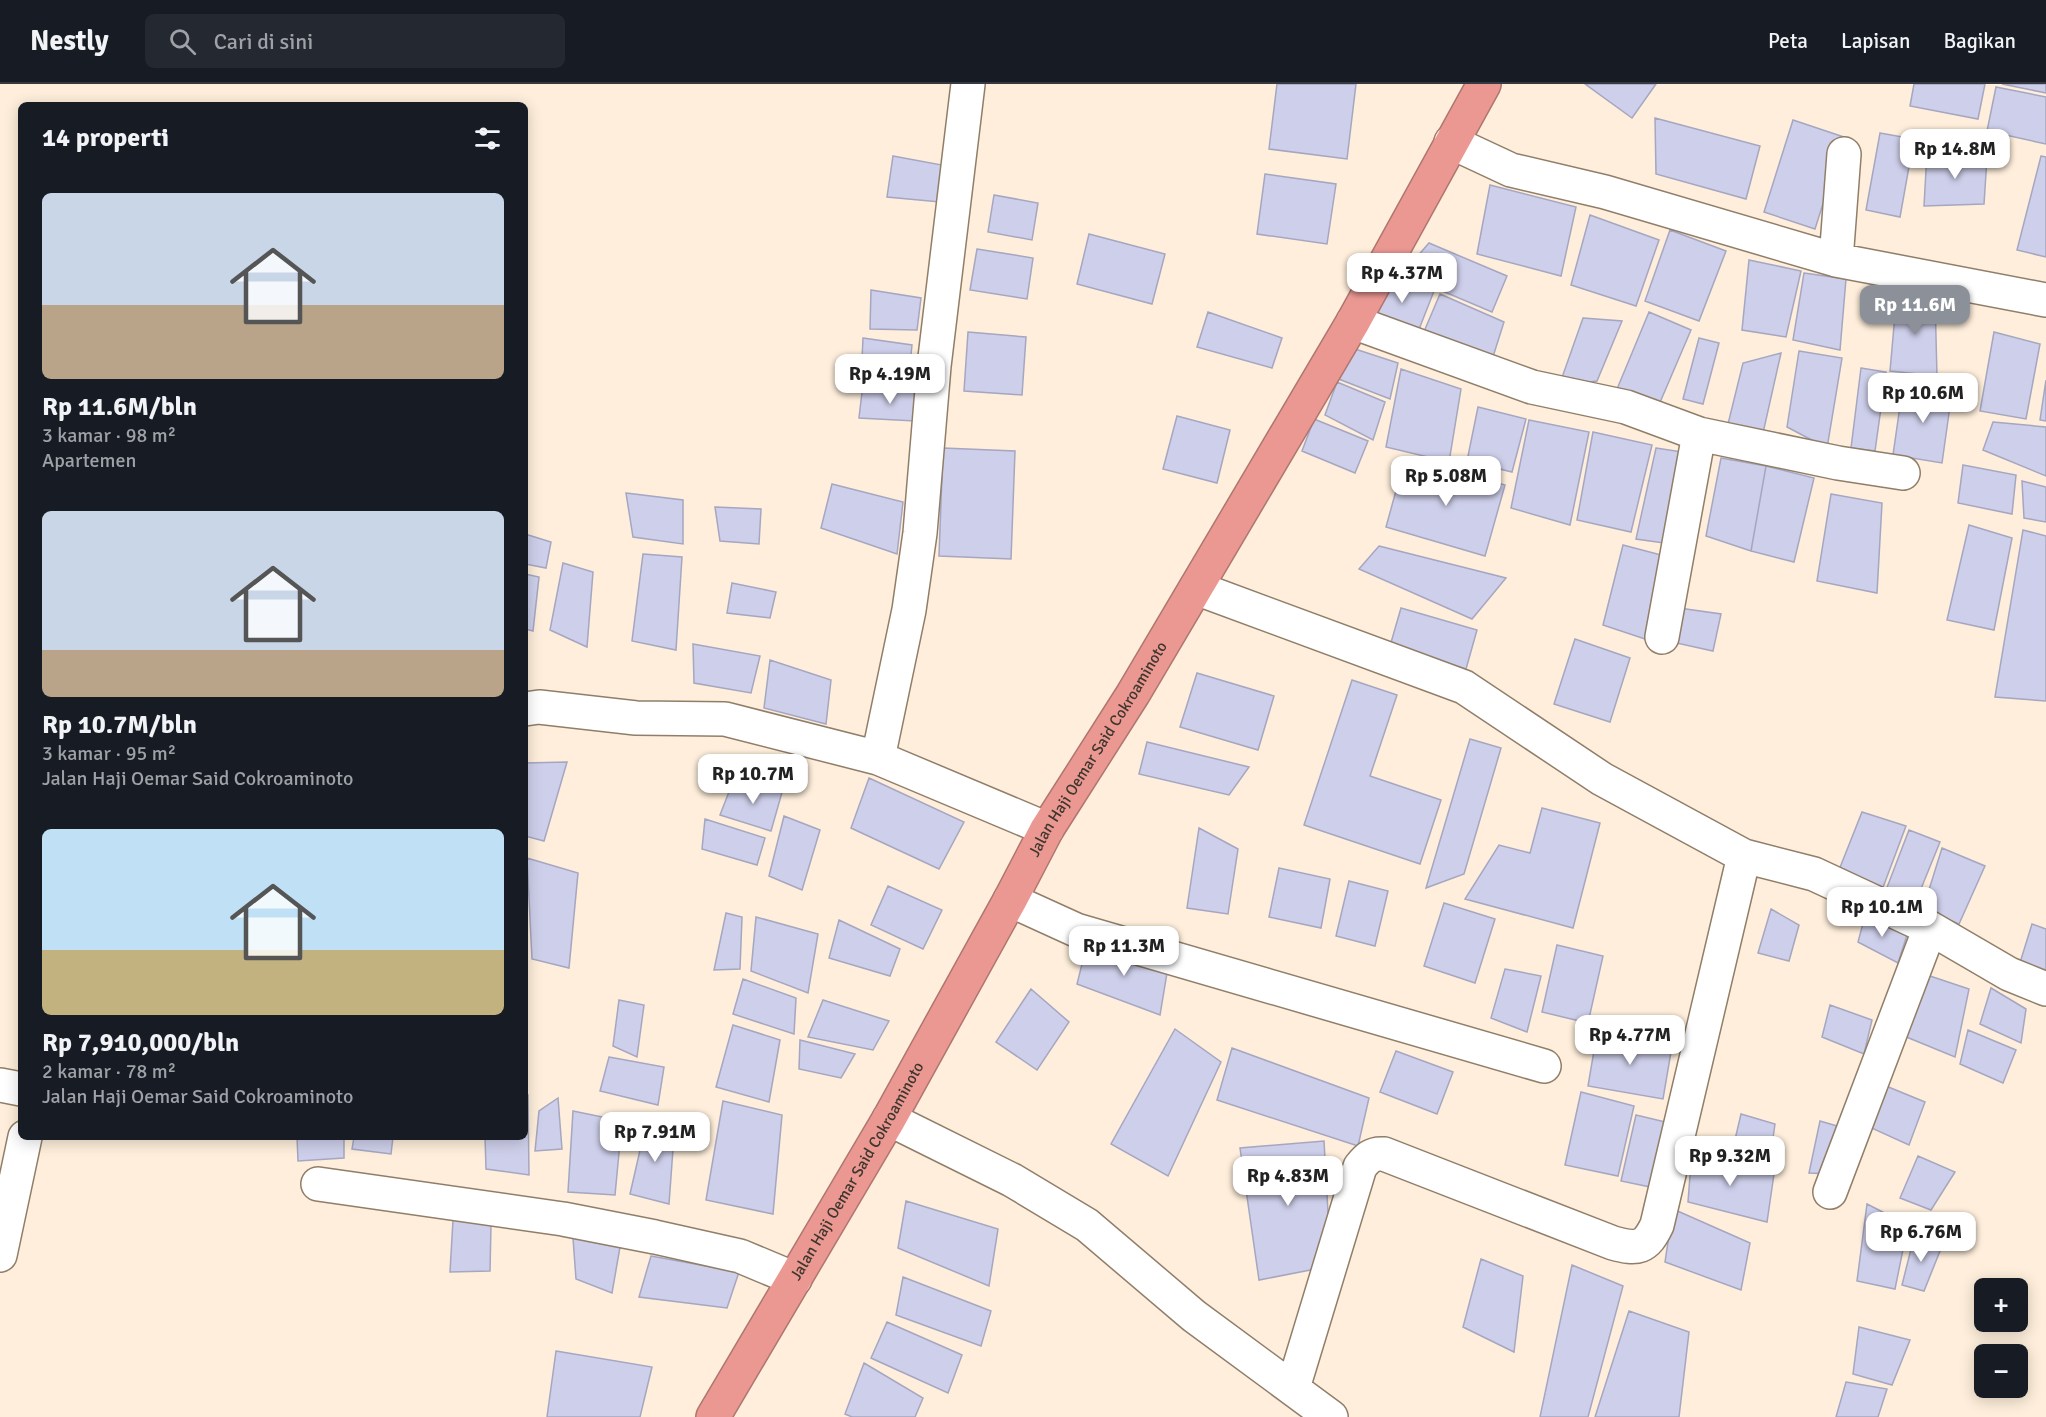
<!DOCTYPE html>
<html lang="id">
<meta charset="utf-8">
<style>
:root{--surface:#171b24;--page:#242831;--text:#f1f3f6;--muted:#9ea1a6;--line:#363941;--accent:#8c9099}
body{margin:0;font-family:Signika,sans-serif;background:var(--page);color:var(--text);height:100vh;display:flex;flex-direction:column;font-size:22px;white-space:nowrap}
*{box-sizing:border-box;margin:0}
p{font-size:20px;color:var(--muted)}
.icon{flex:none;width:33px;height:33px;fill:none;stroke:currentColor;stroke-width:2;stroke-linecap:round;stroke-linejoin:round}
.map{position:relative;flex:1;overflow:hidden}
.drawer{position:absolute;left:18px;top:18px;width:510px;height:1038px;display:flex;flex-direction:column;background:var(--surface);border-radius:9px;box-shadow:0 3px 15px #0003}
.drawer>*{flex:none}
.controls{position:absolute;left:1974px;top:1194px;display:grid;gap:12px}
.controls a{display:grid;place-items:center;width:54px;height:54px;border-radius:9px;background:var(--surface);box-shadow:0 3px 15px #0003;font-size:30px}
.price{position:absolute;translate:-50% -51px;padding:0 14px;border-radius:12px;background:#fff;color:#222;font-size:20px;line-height:39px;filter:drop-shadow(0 2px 3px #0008)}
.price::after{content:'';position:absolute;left:50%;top:36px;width:18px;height:14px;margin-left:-9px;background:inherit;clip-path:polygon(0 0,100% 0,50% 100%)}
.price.selected{background:var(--accent);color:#fff}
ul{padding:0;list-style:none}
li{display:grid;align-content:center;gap:12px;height:318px;padding:0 24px}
li span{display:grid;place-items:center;height:186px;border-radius:9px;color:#555}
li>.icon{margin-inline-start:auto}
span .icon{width:108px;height:108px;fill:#fffc;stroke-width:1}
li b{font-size:26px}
h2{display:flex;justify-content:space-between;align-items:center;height:72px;padding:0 24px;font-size:26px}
header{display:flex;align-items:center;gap:36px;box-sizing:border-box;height:84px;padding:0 30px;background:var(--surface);border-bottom:2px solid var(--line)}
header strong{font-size:28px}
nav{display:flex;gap:33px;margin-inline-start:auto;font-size:21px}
.search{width:420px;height:54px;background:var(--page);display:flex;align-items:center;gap:15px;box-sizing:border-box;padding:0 21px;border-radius:9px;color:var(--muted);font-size:22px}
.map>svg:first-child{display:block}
.building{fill:#cecfea;stroke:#a5a6c0;stroke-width:1.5}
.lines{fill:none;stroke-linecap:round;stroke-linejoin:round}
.minor-casing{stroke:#907e69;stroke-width:36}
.highway-casing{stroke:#ae766f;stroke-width:36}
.minor{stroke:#fff;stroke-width:33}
.highway{stroke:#eb9893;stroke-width:33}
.labels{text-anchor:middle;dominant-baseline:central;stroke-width:6;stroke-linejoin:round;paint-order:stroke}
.street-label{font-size:16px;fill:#3e372d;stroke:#fff}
</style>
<header>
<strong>Nestly</strong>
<div class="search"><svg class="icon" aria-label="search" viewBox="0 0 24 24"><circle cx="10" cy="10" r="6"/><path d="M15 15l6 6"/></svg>Cari di sini</div>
<nav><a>Peta</a><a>Lapisan</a><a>Bagikan</a></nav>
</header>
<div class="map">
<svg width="2046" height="1333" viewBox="0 0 2046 1333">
<rect width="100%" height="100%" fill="#feeedb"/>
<path class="building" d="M1277 0H1356L1347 75 1269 65Z
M1585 0H1656L1632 34Z
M1914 0H1985L1978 35 1910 22Z
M2002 0H2046V9Z
M1996 3 2046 13V60L1987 47Z
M1655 34 1760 62 1746 115 1656 90Z
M1793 36 1844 53 1815 145 1764 128Z
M1880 49 1914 55 1900 133 1866 126Z
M1927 68 1987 74 1984 120 1924 122Z
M893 72 942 81 940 118 887 113Z
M2041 72 2046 73V173L2017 166Z
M1265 90 1336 100 1327 160 1257 150Z
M1490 101 1576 123 1561 192 1477 170Z
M994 111 1038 119 1032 156 988 148Z
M1590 131 1659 156 1636 222 1571 201Z
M1670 146 1726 167 1699 237 1645 217Z
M1089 150 1165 170 1152 220 1077 200Z
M1429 159 1507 192 1492 228 1402 190Z
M977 165 1033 174 1027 215 970 206Z
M1749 176 1801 187 1786 253 1742 246Z
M1388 189 1434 207 1416 253 1370 232Z
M1804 189 1846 195 1840 266 1793 256Z
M871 206 921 214 917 246 870 245Z
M1897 208 1935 214 1937 292 1890 287Z
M1440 210 1504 238 1491 279 1420 257Z
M1208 228 1282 254 1272 284 1197 263Z
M1649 228 1691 246 1658 323 1617 305Z
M1583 234 1622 237 1597 297 1559 302Z
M968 248 1026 253 1022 311 964 307Z
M1994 248 2040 260 2026 335 1980 327Z
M863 254 912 261 908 300 861 297Z
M1699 254 1719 259 1703 320 1683 315Z
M1352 264 1398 279 1390 315 1336 294Z
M1799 267 1842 274 1827 364 1787 343Z
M1781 269 1763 349 1728 340 1743 279Z
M1861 284 1886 288 1875 367 1851 364Z
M1401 285 1461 305 1449 378 1386 363Z
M2046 296V337L2040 336Z
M1337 298 1385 318 1373 356 1325 331Z
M1903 301 1952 308 1942 379 1893 371Z
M918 303 915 337 859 334 862 308Z
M1478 323 1526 335 1512 388 1467 377Z
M1177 332 1230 346 1217 399 1163 385Z
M1314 335 1368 357 1355 389 1302 367Z
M1529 336 1589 348 1570 441 1511 424Z
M1993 338 2046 343V392L1983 366Z
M1593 348 1652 361 1631 448 1577 436Z
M943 364 1015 367 1011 475 939 472Z
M1656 364 1689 369 1671 460 1636 455Z
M1405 374 1505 401 1485 472 1386 443Z
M1721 374 1766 382 1751 467 1706 452Z
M1963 381 2016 391 2012 430 1958 419Z
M1766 382 1814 394 1794 478 1751 467Z
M2022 397 2046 403V438L2024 434Z
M832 400 903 418 897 470 821 444Z
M626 409 683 416V460L633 453Z
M1831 410 1882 419 1877 509 1817 497Z
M715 423 761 425 759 460 720 457Z
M1969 441 2012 454 1994 546 1947 536Z
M2023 446 2046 452V617L1995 613Z
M525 450 551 458 546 484 525 480Z
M1623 461 1665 472 1651 557 1603 541Z
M1379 462 1506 494 1472 535 1359 485Z
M643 470 682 473 676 566 632 557Z
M563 479 593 488 587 563 550 546Z
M525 490 539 493 533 547 525 545Z
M732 499 776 508 770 534 727 529Z
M1401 524 1477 546 1466 585 1390 562Z
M1679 524 1721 530 1713 567 1672 558Z
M1575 555 1630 574 1610 638 1554 620Z
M693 560 760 572 751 609 694 599Z
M770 576 831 596 826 640 764 624Z
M1197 589 1274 612 1258 666 1180 643Z
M1352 596 1397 611 1370 692 1441 716 1420 780 1304 741Z
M1470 655 1501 664 1464 790 1426 804Z
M1147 658 1249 683 1229 711 1139 690Z
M567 678 544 757 525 752V679Z
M869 694 964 738 939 785 851 744Z
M732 700 783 705 771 747 720 731Z
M1542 724 1600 739 1573 844 1465 815 1499 761 1530 769Z
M1862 728 1906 742 1882 806 1837 791Z
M784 732 820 746 802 806 769 792Z
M705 735 765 754 757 781 702 765Z
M1199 744 1238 765 1228 830 1187 824Z
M1909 746 1940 758 1916 817 1886 806Z
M1942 764 1985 782 1959 840 1923 825Z
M527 774 578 789 569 884 532 875Z
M1279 784 1330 795 1321 844 1269 833Z
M1349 797 1388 807 1375 862 1336 852Z
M888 802 942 826 923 865 871 841Z
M1444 819 1495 835 1475 899 1424 882Z
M1771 825 1799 841 1789 877 1758 869Z
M1866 828 1907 851 1898 879 1858 858Z
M726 829 742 833 740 885 714 886Z
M756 833 818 850 808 909 751 887Z
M839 836 900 865 890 892 829 874Z
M2032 840 2046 845V896L2018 885Z
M1088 856 1168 883 1160 931 1077 900Z
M1557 861 1603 872 1588 939 1542 928Z
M1505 885 1541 892 1527 948 1491 934Z
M1930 892 1969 905 1955 973 1904 952Z
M743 895 796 914 794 950 733 930Z
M1991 904 2026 925 2021 959 1980 940Z
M1031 905 1069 938 1037 986 996 958Z
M619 916 644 921 637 973 613 962Z
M823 916 889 937 873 966 808 953Z
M1830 921 1872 936 1864 970 1822 953Z
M733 941 780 956 769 1018 716 1003Z
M1175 945 1221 978 1168 1092 1111 1060Z
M1968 946 2016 966 2003 999 1960 980Z
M1597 949 1672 962 1663 1015 1588 1002Z
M800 956 855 970 841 994 799 985Z
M1232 964 1369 1014 1358 1062 1217 1016Z
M1396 967 1453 988 1437 1030 1380 1008Z
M609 973 664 983 658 1021 600 1007Z
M1886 1002 1925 1018 1909 1061 1867 1042Z
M1581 1008 1634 1022 1618 1092 1565 1081Z
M525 1011H528L529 1091 486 1085 485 1053H525Z
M558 1014 562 1065 535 1067 539 1027Z
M723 1017 782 1031 773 1130 706 1116Z
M573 1027 622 1037 615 1111 568 1108Z
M1741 1030 1775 1040 1771 1068 1734 1060Z
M1636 1031 1674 1040 1660 1105 1621 1097Z
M1820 1037 1844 1044 1830 1090 1809 1089Z
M675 1038 669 1120 630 1110 646 1040Z
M297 1053H344V1074L298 1077Z
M354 1053H393L391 1070 352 1065Z
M1324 1057 1331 1182 1259 1196 1240 1064Z
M1692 1066 1774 1090 1767 1138 1688 1118Z
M1918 1072 1955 1088 1931 1126 1900 1114Z
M906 1117 998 1145 989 1202 898 1164Z
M1867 1120 1908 1141 1895 1205 1857 1197Z
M1673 1125 1750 1159 1741 1206 1665 1178Z
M453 1136 491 1141 490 1187 450 1188Z
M1915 1149 1942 1162 1924 1207 1902 1201Z
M573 1154 620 1163 612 1209 576 1195Z
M651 1172 739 1188 727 1224 639 1213Z
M1481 1175 1523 1192 1514 1268 1463 1243Z
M1572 1181 1623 1202 1588 1333H1540Z
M903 1193 991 1227 981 1262 896 1231Z
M1629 1227 1689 1248 1679 1333H1595Z
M887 1238 962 1271 948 1309 871 1274Z
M1859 1243 1910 1256 1892 1301 1853 1290Z
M556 1267 652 1283 640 1333H547Z
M864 1279 923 1314 915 1333H852L845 1330Z
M1846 1298 1887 1305 1878 1333H1836Z"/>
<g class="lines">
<defs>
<path id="minor" d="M1451 58 1511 86 1605 108 1836 176 2046 216
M1836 176 1844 70
M1353 238 1532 303 1626 323 1699 350 1838 379 1903 389
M1196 504 1464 603 1602 695 1744 772 1814 790 1930 844 2009 890 2046 905
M1662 553 1699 350
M525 625 539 623 636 634 725 635 878 674 1047 745
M878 674 909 526 920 449 934 282 968 0
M1010 816 1076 846 1544 982
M0 1001 21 1005
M889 1035 1012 1096 1087 1141 1194 1232 1331 1333
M318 1100 563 1135 655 1153 740 1172 795 1195
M1830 1108 1930 844
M0 1171 25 1053
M1293 1304 1360 1083C1367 1074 1372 1069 1384 1070L1613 1159C1638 1166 1646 1164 1657 1141L1744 772"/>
<g id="highway">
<path id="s1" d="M713 1333 889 1035 1010 816 1047 745 1133 610 1353 238 1484 0"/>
</g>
</defs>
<use href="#minor" class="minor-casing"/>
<use href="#highway" class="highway-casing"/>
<use href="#minor" class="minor"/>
<use href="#highway" class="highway"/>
</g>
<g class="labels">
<g class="street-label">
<text stroke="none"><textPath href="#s1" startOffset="771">Jalan Haji Oemar Said Cokroaminoto</textPath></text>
<text stroke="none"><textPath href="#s1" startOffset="285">Jalan Haji Oemar Said Cokroaminoto</textPath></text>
</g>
</g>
</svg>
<div class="controls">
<a>+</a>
<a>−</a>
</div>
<b class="price" style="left:1955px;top:96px">Rp 14.8M</b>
<b class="price" style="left:1402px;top:220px">Rp 4.37M</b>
<b class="price selected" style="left:1915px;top:252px">Rp 11.6M</b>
<b class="price" style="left:890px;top:321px">Rp 4.19M</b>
<b class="price" style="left:1923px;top:340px">Rp 10.6M</b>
<b class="price" style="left:1446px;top:423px">Rp 5.08M</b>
<b class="price" style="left:753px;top:721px">Rp 10.7M</b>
<b class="price" style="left:1882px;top:854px">Rp 10.1M</b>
<b class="price" style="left:1124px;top:893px">Rp 11.3M</b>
<b class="price" style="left:1630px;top:982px">Rp 4.77M</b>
<b class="price" style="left:655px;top:1079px">Rp 7.91M</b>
<b class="price" style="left:1730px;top:1103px">Rp 9.32M</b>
<b class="price" style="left:1288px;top:1123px">Rp 4.83M</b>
<b class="price" style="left:1921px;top:1179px">Rp 6.76M</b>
<section class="drawer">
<h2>14 properti<svg class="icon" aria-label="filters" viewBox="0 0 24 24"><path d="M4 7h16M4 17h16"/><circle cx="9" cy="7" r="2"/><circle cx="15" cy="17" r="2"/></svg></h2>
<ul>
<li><span style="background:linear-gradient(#c9d6e8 60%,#b9a48a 0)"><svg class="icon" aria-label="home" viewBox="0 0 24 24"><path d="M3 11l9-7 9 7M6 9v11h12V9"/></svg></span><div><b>Rp 11.6M/bln</b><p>3 kamar · 98 m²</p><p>Apartemen</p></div></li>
<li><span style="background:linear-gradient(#c9d6e8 75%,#b9a48a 0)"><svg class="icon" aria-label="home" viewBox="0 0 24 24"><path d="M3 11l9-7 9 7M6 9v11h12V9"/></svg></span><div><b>Rp 10.7M/bln</b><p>3 kamar · 95 m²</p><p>Jalan Haji Oemar Said Cokroaminoto</p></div></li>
<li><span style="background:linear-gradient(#bfe0f5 65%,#c2b280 0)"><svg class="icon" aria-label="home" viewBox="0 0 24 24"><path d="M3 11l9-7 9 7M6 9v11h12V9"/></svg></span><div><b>Rp 7,910,000/bln</b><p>2 kamar · 78 m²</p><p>Jalan Haji Oemar Said Cokroaminoto</p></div></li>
</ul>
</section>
</div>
